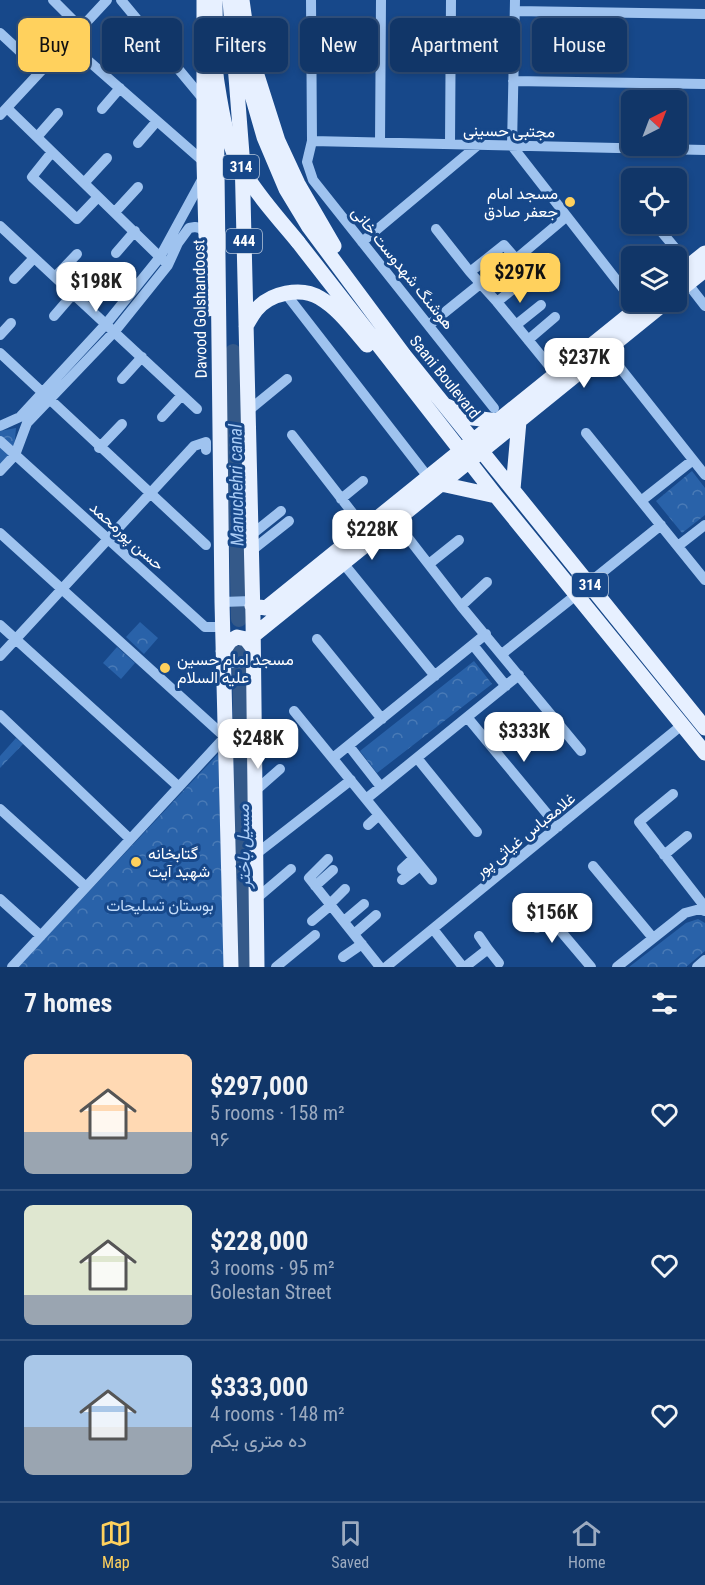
<!DOCTYPE html>
<meta charset="utf-8">
<style>
:root{--surface:#113668;--page:#1a3e6e;--text:#f1f3f6;--muted:#9cabc0;--line:#30507c;--accent:#ffd15d}
body{margin:0;font-family:"Roboto Condensed",Vazirmatn,sans-serif;background:var(--page);color:var(--text);height:100vh;display:flex;flex-direction:column;font-size:22px;white-space:nowrap}
*{box-sizing:border-box;margin:0}
p{font-size:20px;color:var(--muted)}
.icon{flex:none;width:33px;height:33px;fill:none;stroke:currentColor;stroke-width:2;stroke-linecap:round;stroke-linejoin:round}
.map{position:relative;height:967px;overflow:hidden}
.panel{display:flex;flex-direction:column;background:var(--surface);flex:1}
.panel>*{flex:none}
.guide{position:absolute;left:18px;top:18px;width:669px;height:54px;display:flex;gap:12px}
.needle{width:39px;rotate:42deg}
.controls{position:absolute;left:621px;top:90px;display:grid;gap:12px}
.controls a{display:grid;place-items:center;width:66px;height:66px;border-radius:9px;background:var(--surface);box-shadow:0 3px 9px #0003,0 0 0 2px var(--line);font-size:30px}
.price{position:absolute;translate:-50% -51px;padding:0 14px;border-radius:12px;background:#fff;color:#222;font-size:20px;line-height:39px;filter:drop-shadow(0 2px 3px #0008)}
.price::after{content:'';position:absolute;left:50%;top:36px;width:18px;height:14px;margin-left:-9px;background:inherit;clip-path:polygon(0 0,100% 0,50% 100%)}
.price.active{background:var(--accent);color:#111}
ul{padding:0;list-style:none}
li{display:flex;align-items:center;gap:18px;height:150px;padding:0 24px}
li+li{border-top:2px solid var(--line)}
li span{display:grid;place-items:center;flex:none;width:168px;height:120px;border-radius:9px;color:#555}
li>.icon{margin-inline-start:auto}
span .icon{width:72px;height:72px;fill:#fffc;stroke-width:1}
li b{font-size:26px}
h2{display:flex;justify-content:space-between;align-items:center;height:72px;padding:0 24px;font-size:26px}
.tag{padding:0 21px;border-radius:9px;background:var(--surface);box-shadow:0 3px 9px #0003,0 0 0 2px var(--line);font-size:21px;line-height:54px}
.tag.active{background:var(--accent);color:#111}
.tab-bar{display:flex;justify-content:space-around;align-items:center;height:84px;border-top:2px solid var(--line);background:var(--surface);font-size:16px;color:var(--muted)}
.tab-bar a{display:grid;justify-items:center;gap:3px}
.tab-bar .active{color:var(--accent)}
.map>svg:first-child{display:block}
.park{fill:url(#park-crowns)}
.lines{fill:none;stroke-linecap:round;stroke-linejoin:round}
.river{stroke:#345989;stroke-width:16}
.minor{stroke:#9fc3ef;stroke-width:10}
.major{stroke:#e7f0ff;stroke-width:15}
.major-bridge{stroke:#e7f0ff;stroke-width:15}
.poi-dot{fill:#ffd15d;stroke:#17488a;stroke-width:2}
.labels{text-anchor:middle;dominant-baseline:central;stroke-width:6;stroke-linejoin:round;paint-order:stroke}
.shield{fill:#17488a;stroke:#b9c8dc;stroke-width:1.5}
.shield-label{font-size:15px;font-weight:bold;fill:#fff}
.street-label{font-size:16px;fill:#fff;stroke:#17488a}
.poi-label{font-size:16px;fill:#fff;stroke:#17488a;text-anchor:start}
.park-label{font-size:16px;fill:#c5ddfa;stroke:#17488a}
.water-label{font-size:18px;font-style:italic;fill:#abcdf6;stroke:#17488a}
</style>
<div class="map">
<svg width="705" height="967" viewBox="0 0 705 967">
<defs>
<pattern id="park-crowns" width="20" height="18" patternUnits="userSpaceOnUse" patternTransform="scale(1.5)"><rect width="20" height="18" fill="#2962a9"/><path d="M2 6a3 3 0 1 1 6 0M12 15a3 3 0 1 1 6 0" fill="none" stroke="#497ab6"/></pattern>
</defs>
<rect width="100%" height="100%" fill="#17488a"/>
<path class="park" d="M486 274a15 15 0 1 1 30 0a15 15 0 1 1-30 0Z
M16 428 14 450 0 466V431Z
M692 471 705 488V515L682 533 656 501Z
M140 622 158 638 144 654 126 637Z
M117 647 135 663 121 679 103 663Z
M474 661 492 684 377 773 360 751Z
M16 738 23 744 0 768V756Z
M218 754 224 965 222 967H18Z
M698 919 705 923V951L686 967H629L686 923Z"/>
<g class="lines">
<path class="river" d="M233 352 239 619
M240 653 245 967"/>
<path class="minor" d="M53 0 81 28
M121 0 204 100
M311 0 312 141 307 162 313 180 494 408
M515 0 512 146 632 300
M515 11 705 14
M0 33 41 71
M68 43 204 162
M513 81 705 84
M7 108 164 261
M102 109 120 88
M0 115 107 0
M37 137 58 113
M312 141 705 150
M138 143 157 121
M380 143 381 0
M450 144 451 0
M52 152 32 177 77 219 98 197
M84 183 107 158
M115 212 138 187
M655 224 690 266
M0 226 197 409
M436 229 470 272
M362 242 478 145
M504 245 530 275 497 302 470 272Z
M116 253 135 231
M516 259 566 217
M55 277 77 254
M14 279 34 258
M688 284 705 306
M286 294 428 477
M497 302 556 374
M54 316 73 294
M429 325 480 284
M516 325 541 305
M0 335 11 323
M528 340 555 317
M606 350 705 475
M0 353 206 545
M122 379 142 357
M248 411 287 379
M162 417 182 395
M0 426 20 417 106 324 160 257 203 178
M586 433 705 580
M292 435 365 529
M0 441 205 627H223
M99 448 122 424
M0 471 15 455 27 423 115 331 168 265 178 243 189 228 195 227 200 228 205 233
M341 499 363 481
M641 501 693 460
M0 533 225 737 12 967
M251 535 281 511
M409 539 461 606 581 751
M678 546 705 525
M251 551 289 521
M343 563 435 676
M429 564 459 540
M589 583 661 525
M222 602 252 601
M461 606 487 582
M0 625 179 787
M317 639 382 719
M473 645 506 686
M502 654 576 595
M0 656 194 446 206 442V450
M224 663 253 662
M294 711 432 880
M0 715 130 839
M467 717 558 827
M349 746 381 787
M333 758 486 634
M417 758 477 832
M255 791 280 769
M673 794 639 822 705 907
M366 799 519 675
M0 809 85 886
M368 825 379 815
M256 854 351 780
M664 855 687 836
M328 859 309 878 380 967
M593 866 653 938
M402 869 414 858
M402 880 420 866
M315 886 333 870
M257 898 291 869
M0 899 41 936
M536 902 591 967
M330 904 345 889
M312 921 331 905
M344 921 364 904
M537 928 549 917
M433 929 463 967
M354 934 376 915
M479 936 488 949
M343 957 362 944
M276 967 315 935
M386 967 682 725
M465 967 488 949 499 963
M617 967 685 913 700 909 705 911
M697 967 705 960"/>
<path class="major" d="M204 0V162L208 309
M215 0 222 602 231 967
M230 0 242 154 253 617 257 967
M242 0 249 50 278 141 298 184 334 246
M243 64 264 137 286 189 309 227 404 355 705 728
M298 242 496 496 705 753
M676 276 705 253
M676 293 705 270
M246 326C249 321 252 315 256 310 270 293 301 286 320 298 339 309 353 329 367 345
M447 406 473 418 498 421
M441 484 496 496
M513 489 519 421
M252 606 266 608 645 302
M253 636 666 302
M223 651 230 641 237 637 246 639 253 648"/>
<path class="major-bridge" d="M216 76C221 107 225 141 242 169 257 195 279 219 298 242"/>
</g>
<g class="poi-dot">
<circle cx="570" cy="202" r="6"/>
<circle cx="165" cy="668" r="6"/>
<circle cx="136" cy="862" r="6"/>
</g>
<g class="labels">
<g class="shield">
<rect x="223" y="155" width="36" height="24" rx="4.5"/>
<rect x="226" y="229" width="36" height="24" rx="4.5"/>
<rect x="572" y="573" width="36" height="24" rx="4.5"/>
</g>
<g class="shield-label">
<text x="241" y="167">314</text>
<text x="244" y="241">444</text>
<text x="590" y="585">314</text>
</g>
<g class="street-label">
<text transform="translate(509 131) rotate(1)">مجتبی حسینی</text>
<text transform="translate(403 268) rotate(51)">هوشنگ شهدوست خانی</text>
<text transform="translate(200 309) rotate(-91)">Davood Golshandoost</text>
<text transform="translate(445 377) rotate(51)">Saani Boulevard</text>
<text transform="translate(127 536) rotate(42)">حسن پورمحمد</text>
<text transform="translate(525 835) rotate(-39)">غلامعباس غیاثی پور</text>
</g>
<g class="poi-label">
<text x="558" y="193" text-anchor="end">مسجد امام<tspan x="558" dy="18">جعفر صادق</tspan></text>
<text x="177" y="659">مسجد امام حسین<tspan x="177" dy="18">علیه السلام</tspan></text>
<text x="148" y="853">گتابخانه<tspan x="148" dy="18">شهید آیت</tspan></text>
</g>
<g class="park-label">
<text x="160" y="905">بوستان تسلیحات</text>
</g>
<g class="water-label">
<text transform="translate(236 485) rotate(-91)">Manuchehri canal</text>
<text transform="translate(243 846) rotate(-91)">مسیل باختر</text>
</g>
</g>
</svg>
<div class="controls">
<a><svg class="needle" viewBox="-14 -14 28 28"><path d="M0-13l5 13h-10z" fill="#e53935"/><path d="M0 13l5-13h-10z" fill="#9cabc0"/></svg></a>
<a><svg class="icon" aria-label="locate" viewBox="0 0 24 24"><circle cx="12" cy="12" r="6"/><path d="M12 2v4M12 18v4M2 12h4M18 12h4"/></svg></a>
<a><svg class="icon" aria-label="layers" viewBox="0 0 24 24"><path d="M12 4l9 5-9 5-9-5zM3 14l9 5 9-5"/></svg></a>
</div>
<b class="price active" style="left:520px;top:304px">$297K</b>
<b class="price" style="left:96px;top:313px">$198K</b>
<b class="price" style="left:584px;top:389px">$237K</b>
<b class="price" style="left:372px;top:561px">$228K</b>
<b class="price" style="left:524px;top:763px">$333K</b>
<b class="price" style="left:258px;top:770px">$248K</b>
<b class="price" style="left:552px;top:944px">$156K</b>
<div class="guide">
<a class="tag active">Buy</a>
<a class="tag">Rent</a>
<a class="tag">Filters</a>
<a class="tag">New</a>
<a class="tag">Apartment</a>
<a class="tag">House</a>
</div>
</div>
<section class="panel">
<h2>7 homes<svg class="icon" aria-label="filters" viewBox="0 0 24 24"><path d="M4 7h16M4 17h16"/><circle cx="9" cy="7" r="2"/><circle cx="15" cy="17" r="2"/></svg></h2>
<ul>
<li><span style="background:linear-gradient(#ffd9b3 65%,#9aa5b1 0)"><svg class="icon" aria-label="home" viewBox="0 0 24 24"><path d="M3 11l9-7 9 7M6 9v11h12V9"/></svg></span><div><b>$297,000</b><p>5 rooms · 158 m²</p><p>۹۶</p></div><svg class="icon" aria-label="heart" viewBox="0 0 24 24"><path d="M12 20l-8-8c-3-5 5-10 8-4 3-6 11-1 8 4z"/></svg></li>
<li><span style="background:linear-gradient(#dfe7d0 75%,#9aa5b1 0)"><svg class="icon" aria-label="home" viewBox="0 0 24 24"><path d="M3 11l9-7 9 7M6 9v11h12V9"/></svg></span><div><b>$228,000</b><p>3 rooms · 95 m²</p><p>Golestan Street</p></div><svg class="icon" aria-label="heart" viewBox="0 0 24 24"><path d="M12 20l-8-8c-3-5 5-10 8-4 3-6 11-1 8 4z"/></svg></li>
<li><span style="background:linear-gradient(#a9c7e8 60%,#9aa5b1 0)"><svg class="icon" aria-label="home" viewBox="0 0 24 24"><path d="M3 11l9-7 9 7M6 9v11h12V9"/></svg></span><div><b>$333,000</b><p>4 rooms · 148 m²</p><p>ده متری یکم</p></div><svg class="icon" aria-label="heart" viewBox="0 0 24 24"><path d="M12 20l-8-8c-3-5 5-10 8-4 3-6 11-1 8 4z"/></svg></li>
</ul>
</section>
<nav class="tab-bar">
<a class="active"><svg class="icon" aria-label="map" viewBox="0 0 24 24"><path d="M3 6l6-2 6 2 6-2v14l-6 2-6-2-6 2zM9 4v14M15 6v14"/></svg>Map</a>
<a><svg class="icon" aria-label="saved" viewBox="0 0 24 24"><path d="M7 4h10v16l-5-4-5 4z"/></svg>Saved</a>
<a><svg class="icon" aria-label="home" viewBox="0 0 24 24"><path d="M3 11l9-7 9 7M6 9v11h12V9"/></svg>Home</a>
</nav>
